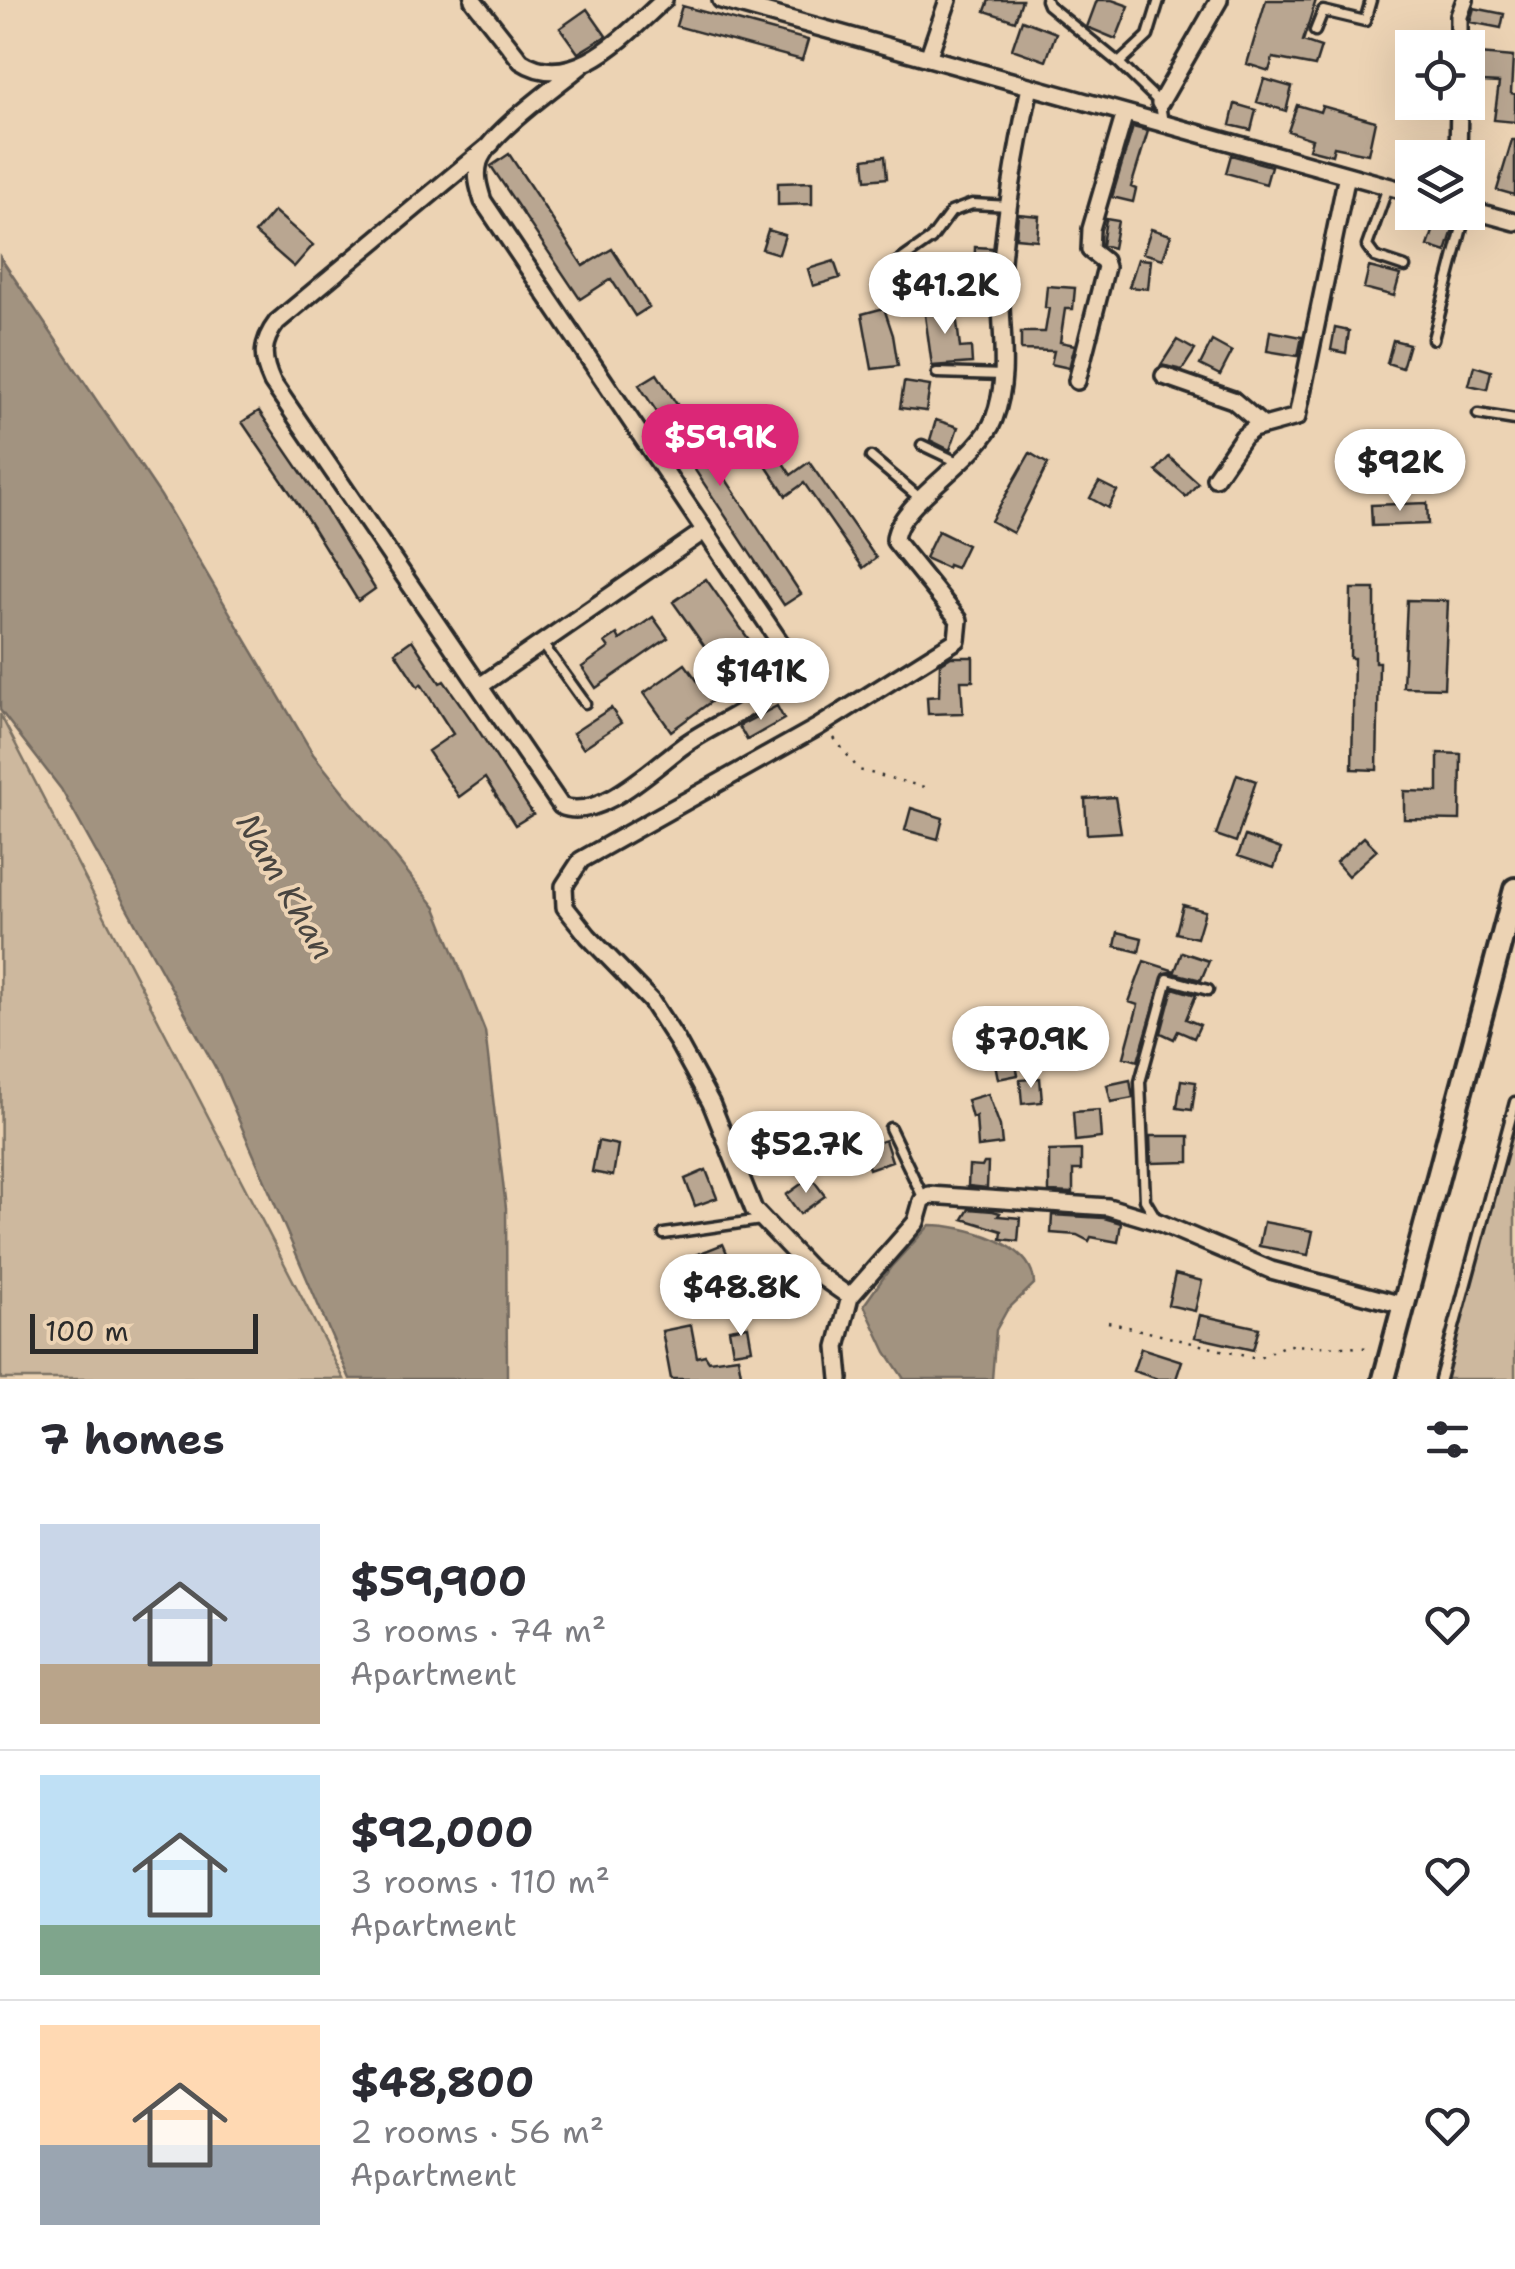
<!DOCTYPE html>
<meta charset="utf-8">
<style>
:root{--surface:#fff;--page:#f7f7f7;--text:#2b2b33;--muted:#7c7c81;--line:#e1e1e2;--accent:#db2777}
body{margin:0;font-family:"Shantell Sans",sans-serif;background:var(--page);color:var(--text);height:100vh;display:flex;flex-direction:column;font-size:38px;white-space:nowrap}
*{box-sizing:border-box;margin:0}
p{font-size:32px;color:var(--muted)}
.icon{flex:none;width:55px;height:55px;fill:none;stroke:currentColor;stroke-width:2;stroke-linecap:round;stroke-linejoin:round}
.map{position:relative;height:1379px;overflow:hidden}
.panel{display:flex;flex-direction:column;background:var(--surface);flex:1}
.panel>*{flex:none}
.tools{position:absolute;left:1395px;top:30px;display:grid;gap:20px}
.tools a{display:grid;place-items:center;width:90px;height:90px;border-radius:0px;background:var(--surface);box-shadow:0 10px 40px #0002;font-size:50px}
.scale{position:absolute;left:30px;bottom:25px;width:228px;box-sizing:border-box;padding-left:10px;border:5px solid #2b2b2b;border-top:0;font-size:28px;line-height:35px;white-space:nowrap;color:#2b2b2b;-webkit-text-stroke:8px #ecd3b4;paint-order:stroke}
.price{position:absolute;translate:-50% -85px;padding:0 22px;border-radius:35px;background:#fff;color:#222;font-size:32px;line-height:65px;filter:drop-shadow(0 2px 5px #0008)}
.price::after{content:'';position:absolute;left:50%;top:60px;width:30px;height:22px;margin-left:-15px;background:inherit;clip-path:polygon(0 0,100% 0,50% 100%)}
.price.active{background:var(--accent);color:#fff}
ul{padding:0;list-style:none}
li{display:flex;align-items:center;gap:30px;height:250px;padding:0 40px}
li+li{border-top:2px solid var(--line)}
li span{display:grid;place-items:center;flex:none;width:280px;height:200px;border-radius:0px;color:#555}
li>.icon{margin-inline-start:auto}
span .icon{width:120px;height:120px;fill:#fffc;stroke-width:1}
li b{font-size:42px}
h2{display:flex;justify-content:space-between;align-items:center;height:120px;padding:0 40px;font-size:42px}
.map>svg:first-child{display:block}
.green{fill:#cdb89e;stroke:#7c7264;stroke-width:2.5}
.water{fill:#a29380;stroke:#72695e;stroke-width:2.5}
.building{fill:#b9a691;stroke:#2b2b2b;stroke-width:2.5}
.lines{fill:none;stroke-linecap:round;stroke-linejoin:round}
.lane-casing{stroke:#2b2b2b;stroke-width:15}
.street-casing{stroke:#2b2b2b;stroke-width:22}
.secondary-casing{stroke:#2b2b2b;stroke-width:28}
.path{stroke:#2b2b2b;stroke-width:2.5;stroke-dasharray:2.5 8;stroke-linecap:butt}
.lane{stroke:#ecd3b4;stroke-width:8}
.street{stroke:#ecd3b4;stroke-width:15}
.secondary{stroke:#ecd3b4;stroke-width:20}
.labels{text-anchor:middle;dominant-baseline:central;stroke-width:8;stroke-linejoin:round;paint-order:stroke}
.water-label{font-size:32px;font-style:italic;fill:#494540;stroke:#ecd3b4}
</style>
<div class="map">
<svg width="1515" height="1379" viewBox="0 0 1515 1379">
<rect width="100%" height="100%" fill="#ecd3b4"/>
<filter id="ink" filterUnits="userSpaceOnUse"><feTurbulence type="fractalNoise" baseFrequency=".01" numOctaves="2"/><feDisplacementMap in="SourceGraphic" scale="20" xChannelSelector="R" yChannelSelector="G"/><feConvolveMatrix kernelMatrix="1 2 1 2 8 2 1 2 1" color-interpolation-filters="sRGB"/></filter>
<g filter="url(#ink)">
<path class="green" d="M0 714 344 1379H1Z
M1515 1121V1379H1444Z"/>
<path class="water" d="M0 257 161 496 313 754 436 908 485 1031 506 1208 507 1379H350L219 1074 61 789 0 710Z
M930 1225C964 1225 1034 1243 1034 1284L1007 1310 996 1330 992 1379H904L886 1352 864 1305 891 1267Z"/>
<path class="building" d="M989 0H1022L1015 21 985 11Z
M1097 0H1112L1129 6 1116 39 1087 27Z
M1266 0H1316L1303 41 1321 47 1315 66 1273 58 1269 71 1247 64Z
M682 6 808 40 802 60 676 26Z
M1474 8 1504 14 1501 28 1470 22Z
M587 9 606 36 578 53 560 28Z
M1022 20 1056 33 1046 61 1012 49Z
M1479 54 1513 57 1511 93 1515 94V122L1494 120 1499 83 1482 82 1481 72 1478 71Z
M1264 79 1292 87 1286 111 1257 102Z
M1235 104 1256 110 1251 130 1230 125Z
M1297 105 1320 112 1322 106 1375 121 1368 154 1334 147 1332 155 1309 149 1312 139 1288 131Z
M1133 127 1148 131 1131 187 1136 189 1133 202 1112 197Z
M1512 140H1515V195L1497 190Z
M509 154 583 266 612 249 649 307 635 316 611 279 580 299 491 166Z
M1231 155 1271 166 1266 184 1226 173Z
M885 156 887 178 866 180 864 159Z
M812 182V204L778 205V183Z
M274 211 313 245 294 267 255 233Z
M1018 214 1039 216 1037 240 1016 238Z
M1438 217 1455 223 1446 252 1428 246Z
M1106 219 1118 221 1113 248 1102 245Z
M1151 229 1171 235 1163 259 1143 253Z
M768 230 785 235 779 254 762 249Z
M975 247 992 248 990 285 974 284Z
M1138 259 1151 260 1148 289 1129 287Z
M834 261 840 278 813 286 808 269Z
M1369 267 1400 275 1394 296 1364 288Z
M1047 286 1075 288 1073 309H1065L1060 342 1075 345 1069 368 1051 364 1054 351 1021 350V332H1045L1049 308 1045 307Z
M955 305 960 348 971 347 972 363 932 366 924 308Z
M884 308 893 335 898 366 872 369 862 314Z
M1335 328 1349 331 1346 353 1331 350Z
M1270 331 1302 337 1298 356 1267 351Z
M1177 340 1195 350 1182 370 1161 365Z
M1393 340 1409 344 1402 368 1387 363Z
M1212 341 1232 352 1220 375 1200 365Z
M1474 366 1491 371 1487 389 1469 385Z
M657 374 801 594 784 605 639 385Z
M904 382 930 386 926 411 900 408Z
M259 411 322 503 375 589 358 601 302 510 242 422Z
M936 420 958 427 950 450 930 440Z
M769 442 791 475 809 462 876 558 863 568 804 483 786 496 756 451Z
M1030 453 1048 464 1013 533 991 521Z
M1169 457 1198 483 1186 497 1156 471Z
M1375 462 1413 463 1412 480 1374 479Z
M1099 482 1117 491 1108 508 1090 498Z
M1427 503 1428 524 1372 526 1371 505Z
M938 531 967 545 956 568 948 565 947 568 925 558Z
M706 579 757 651 724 674 673 602Z
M1351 589H1375V662H1379L1377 770 1352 769 1354 658H1350Z
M1407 600 1448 601 1444 688 1403 687Z
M653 617 668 638 596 688 582 667 609 648 605 642 617 634 620 640Z
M412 640 440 683 444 681 475 725 533 814 515 825 485 778 459 797 428 751 453 734 421 684 418 687 395 652Z
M951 657H973V681H961L963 713 928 714 927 697 939 696 940 664Z
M685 664 712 701 671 731 644 693Z
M777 706 784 719 747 740 739 726Z
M611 708 621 723 583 748 573 733Z
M1438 753 1461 754 1460 820 1404 819V791L1438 792Z
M1237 774 1256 781 1236 842 1216 835Z
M1115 797 1121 832 1087 834 1085 799Z
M911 808 943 818 938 839 905 830Z
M1245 836 1281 849 1274 868 1238 856Z
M1364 837 1377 850 1348 876 1336 862Z
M1183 905 1205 911 1197 938 1176 933Z
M1118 932 1142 938 1139 952 1115 946Z
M1182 952 1209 961 1201 980 1170 972 1164 973 1138 1061 1124 1057 1138 1005 1129 1002 1144 961 1175 971Z
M1173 988 1196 995 1186 1019 1200 1025 1194 1038 1178 1031 1174 1039 1161 1033Z
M1013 1048 1018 1075 998 1079 993 1053Z
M1040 1078 1042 1102 1022 1104 1020 1080Z
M1130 1080 1133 1098 1111 1102 1107 1085Z
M1181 1080 1196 1082 1192 1110 1177 1108Z
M988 1094 1000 1126 1002 1144 978 1147 976 1116 972 1118 967 1100Z
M1099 1110 1101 1138 1075 1141 1073 1112Z
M1150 1136H1189V1162L1151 1163Z
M885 1140 892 1161 869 1169 862 1148Z
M598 1141 618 1145 613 1176 592 1172Z
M1081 1150V1170H1073V1193L1049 1192V1151Z
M984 1163H988L987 1188 968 1186 969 1166 982 1167Z
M706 1170 717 1198 695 1206 685 1179Z
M811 1177 825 1196 800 1214 786 1195Z
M969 1209 993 1211 1000 1213 998 1216 1020 1218 1018 1241 1001 1239 1002 1231 963 1219Z
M1052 1215 1104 1218 1121 1223 1118 1242 1091 1237 1089 1241 1077 1235 1051 1233Z
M1264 1222 1313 1231 1308 1255 1259 1246Z
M723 1244 733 1267 708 1278 698 1254Z
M1175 1274 1202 1281 1195 1311 1168 1305Z
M1200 1315 1259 1328 1253 1350 1195 1337Z
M691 1325 697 1357 705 1355 709 1361 738 1357 742 1379H671L662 1331Z
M748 1326 752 1349 733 1352 729 1329Z
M1141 1348 1182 1361 1176 1379H1158L1133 1371Z"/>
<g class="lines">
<defs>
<path id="lane" d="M1046 0 1048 5 1119 63 1160 103 1163 124
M1315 31 1323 11 1365 21 1371 0
M1119 63 1148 36 1159 0
M1388 187 1367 246 1375 257 1405 267
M890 304 887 275 891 267 931 239 951 212 972 204 1010 206
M1433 339 1466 212
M937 373 1004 375
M1478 414 1515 420
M922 445 960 463
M871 457 922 500
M542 643 585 703
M890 1128 923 1197
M1157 1220 1145 1200 1140 1082 1168 979 1208 990
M664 1234 761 1220
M1440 1379 1515 1102"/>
<path id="street" d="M473 0 521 61C573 95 628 32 664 0
M721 0 1412 193
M1459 48V16L1465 0
M928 58 948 0
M582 65C558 85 488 134 479 162 475 176 479 188 483 201L800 672
M1160 103 1219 0
M491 144 277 322C261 343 261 358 272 382L561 806C598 823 655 766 683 746 720 718 775 706 791 659
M1458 158 1459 102
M1468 209 1515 222
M1164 376 1233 400 1262 425
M1077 381 1106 267 1104 261 1090 250 1091 229 1125 113
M1215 478 1243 437 1253 429 1297 417 1347 175
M480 686 704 531
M850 1297 810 1269 754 1210 711 1103 677 1041 651 1001 588 936 565 907 564 886 581 860 818 727 957 640 959 620 895 541C895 504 979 460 994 419 1012 372 998 324 1001 275 1005 212 1017 148 1030 87
M840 1379 837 1347 850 1297 916 1222 922 1201 929 1195 1108 1207 1158 1222 1271 1270 1406 1306"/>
<path id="secondary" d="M1384 1379 1515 889"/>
</defs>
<use href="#lane" class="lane-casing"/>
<use href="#street" class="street-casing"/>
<use href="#secondary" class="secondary-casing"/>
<path class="path" d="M834 738 859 770 924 787
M1108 1322 1257 1359 1286 1345 1371 1348"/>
<use href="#lane" class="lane"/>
<use href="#street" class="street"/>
<use href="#secondary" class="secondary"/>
</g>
</g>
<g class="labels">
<g class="water-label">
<text transform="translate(286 886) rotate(60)">Nam Khan</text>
</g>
</g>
</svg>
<div class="tools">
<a><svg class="icon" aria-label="locate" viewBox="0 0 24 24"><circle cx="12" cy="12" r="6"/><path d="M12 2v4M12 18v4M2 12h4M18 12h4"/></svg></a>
<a><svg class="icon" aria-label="layers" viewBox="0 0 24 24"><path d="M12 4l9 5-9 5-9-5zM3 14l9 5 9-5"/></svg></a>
</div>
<div class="scale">100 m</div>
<b class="price" style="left:945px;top:337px">$41.2K</b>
<b class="price active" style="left:720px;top:489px">$59.9K</b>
<b class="price" style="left:1400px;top:514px">$92K</b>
<b class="price" style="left:761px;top:723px">$141K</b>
<b class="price" style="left:1031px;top:1091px">$70.9K</b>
<b class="price" style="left:806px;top:1196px">$52.7K</b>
<b class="price" style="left:741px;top:1339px">$48.8K</b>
</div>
<section class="panel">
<h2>7 homes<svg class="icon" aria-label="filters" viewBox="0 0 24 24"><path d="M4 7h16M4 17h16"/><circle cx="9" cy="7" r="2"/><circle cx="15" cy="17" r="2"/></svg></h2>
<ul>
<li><span style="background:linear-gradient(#c9d6e8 70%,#b9a48a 0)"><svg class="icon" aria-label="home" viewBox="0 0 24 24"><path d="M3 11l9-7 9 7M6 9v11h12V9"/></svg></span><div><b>$59,900</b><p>3 rooms · 74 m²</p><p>Apartment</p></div><svg class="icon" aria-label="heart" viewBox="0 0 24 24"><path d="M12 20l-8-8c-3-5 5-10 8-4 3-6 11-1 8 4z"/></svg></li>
<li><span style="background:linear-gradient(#bfe0f5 75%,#7fa58c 0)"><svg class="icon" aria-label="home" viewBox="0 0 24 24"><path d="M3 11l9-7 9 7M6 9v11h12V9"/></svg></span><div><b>$92,000</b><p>3 rooms · 110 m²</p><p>Apartment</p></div><svg class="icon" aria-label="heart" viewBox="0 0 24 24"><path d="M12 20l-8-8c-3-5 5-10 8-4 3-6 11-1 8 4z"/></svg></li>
<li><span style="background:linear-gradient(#ffd9b3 60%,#9aa5b1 0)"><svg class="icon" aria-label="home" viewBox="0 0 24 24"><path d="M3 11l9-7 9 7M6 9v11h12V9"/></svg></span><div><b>$48,800</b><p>2 rooms · 56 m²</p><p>Apartment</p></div><svg class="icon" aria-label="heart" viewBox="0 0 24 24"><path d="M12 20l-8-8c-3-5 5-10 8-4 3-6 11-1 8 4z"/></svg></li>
</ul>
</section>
